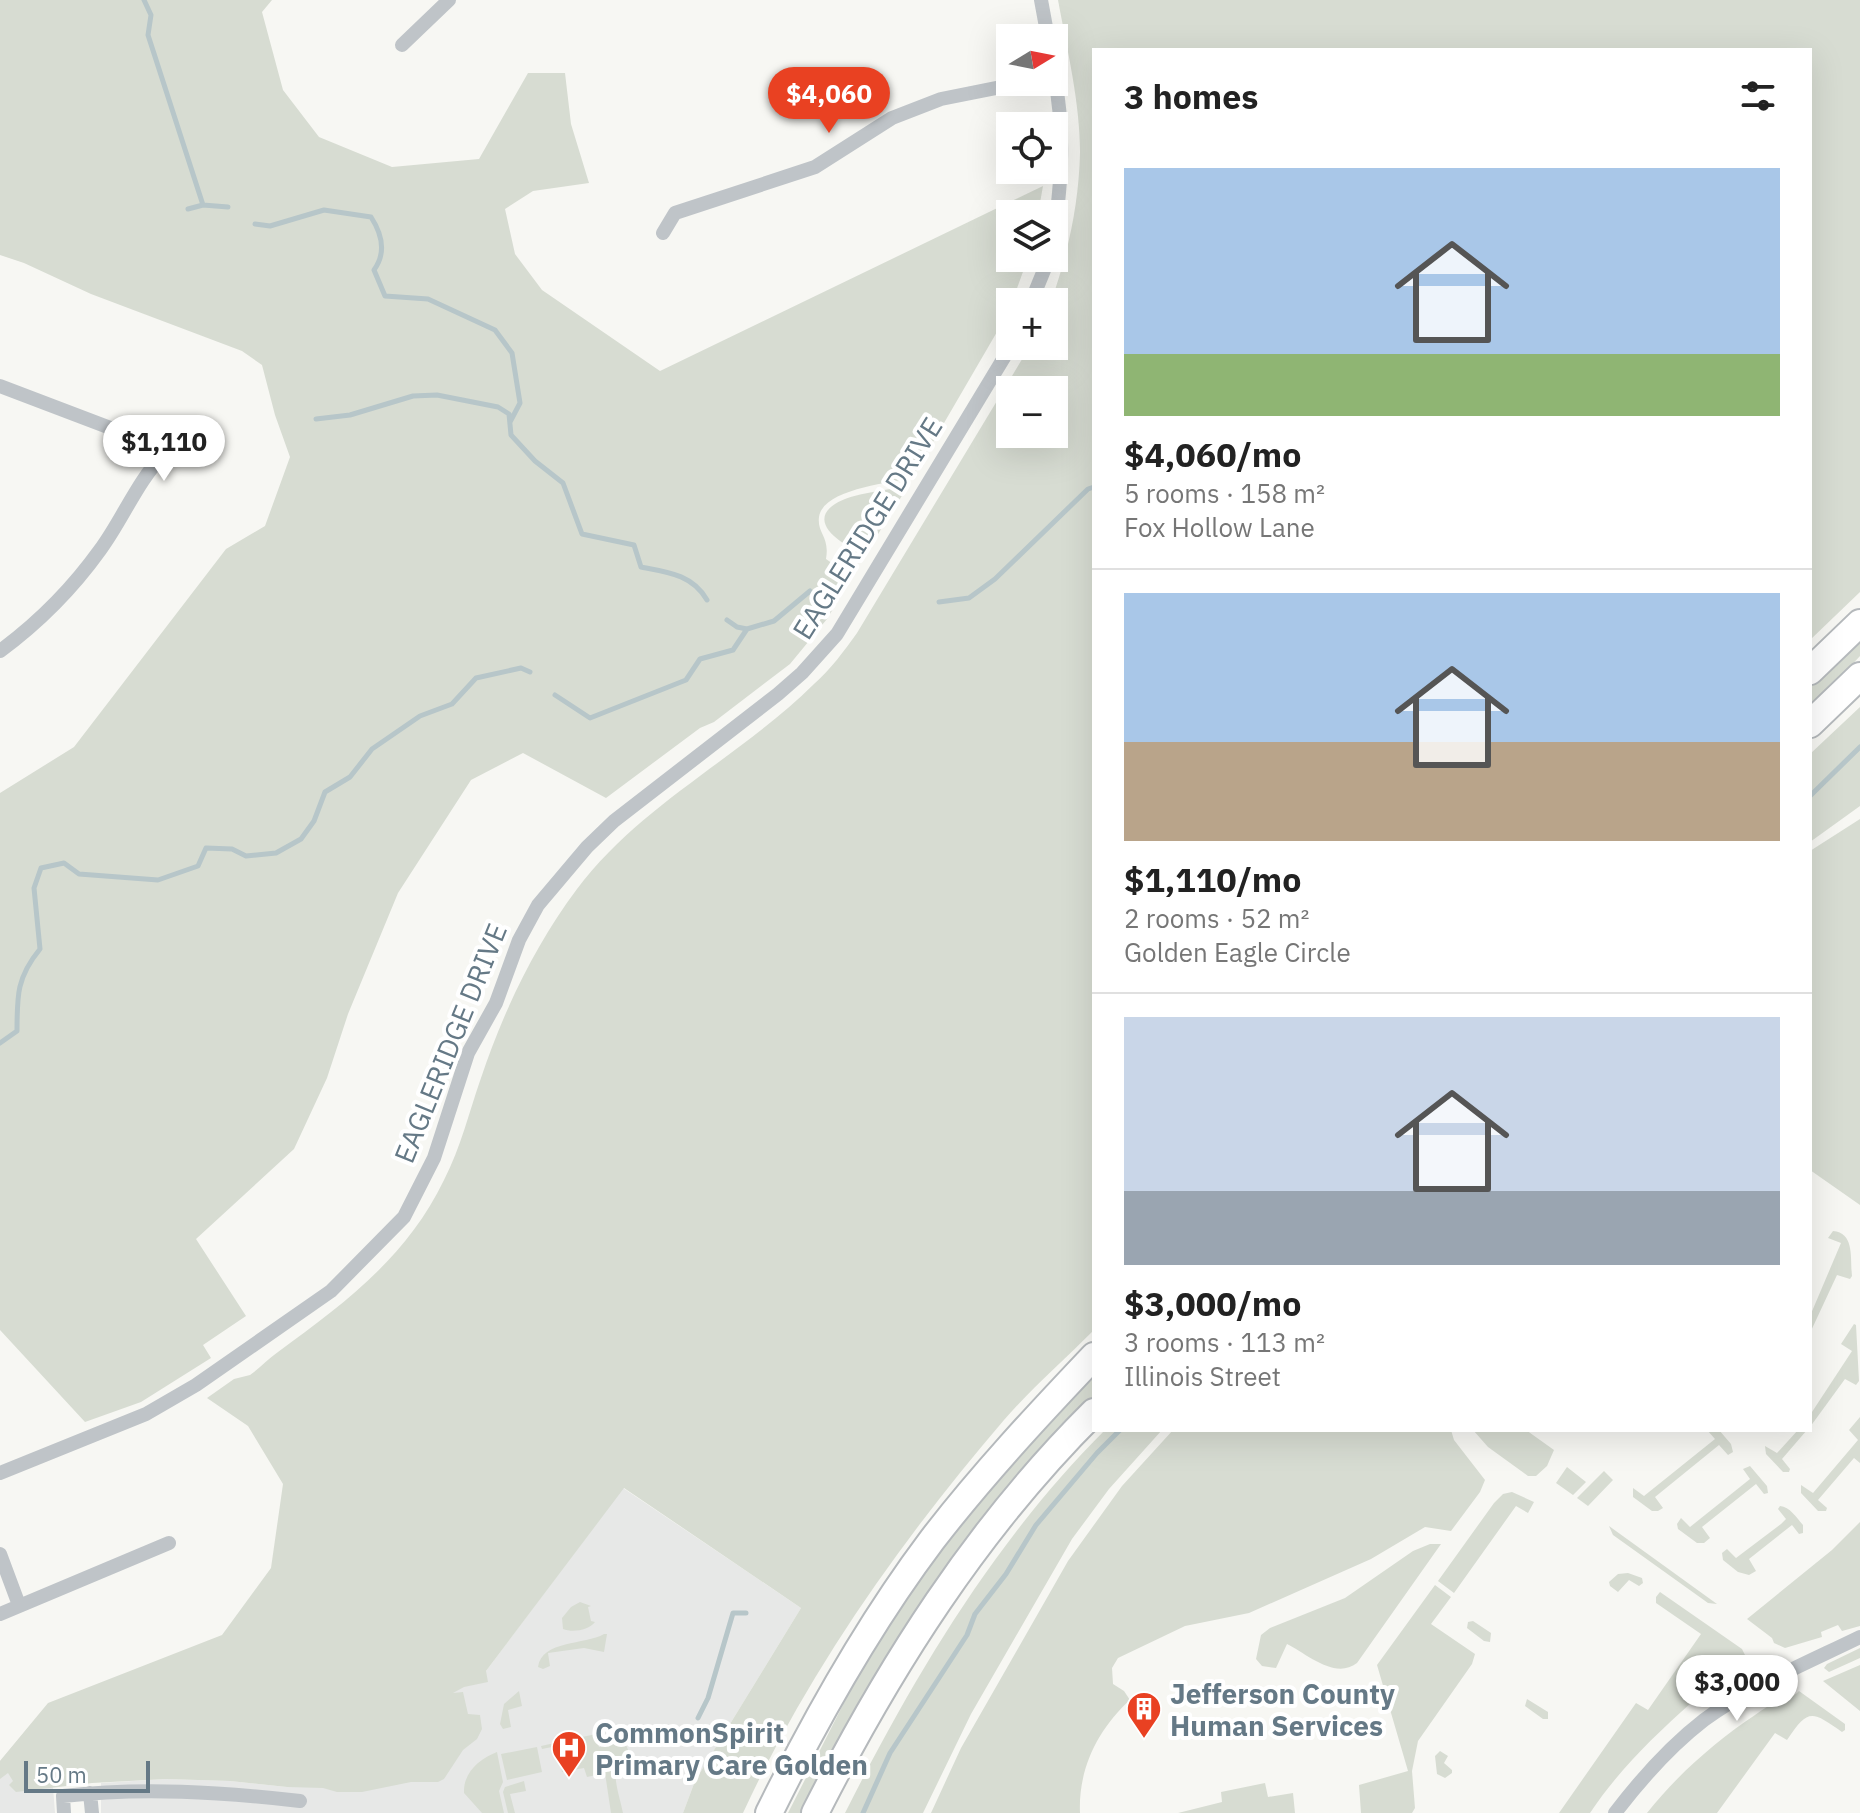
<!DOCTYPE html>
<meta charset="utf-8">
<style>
:root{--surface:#fff;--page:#f2f2f2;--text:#222;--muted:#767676;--line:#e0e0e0;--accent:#e94122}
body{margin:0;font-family:"IBM Plex Sans",sans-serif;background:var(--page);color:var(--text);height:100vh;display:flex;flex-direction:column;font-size:30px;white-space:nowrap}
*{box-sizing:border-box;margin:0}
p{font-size:26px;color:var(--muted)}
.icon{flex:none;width:44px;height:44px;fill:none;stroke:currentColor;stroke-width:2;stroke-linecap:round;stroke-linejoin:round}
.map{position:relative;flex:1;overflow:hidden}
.drawer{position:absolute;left:1092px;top:48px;width:720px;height:1384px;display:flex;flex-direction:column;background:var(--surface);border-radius:0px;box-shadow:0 8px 32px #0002}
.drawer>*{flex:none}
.needle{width:52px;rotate:80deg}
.tools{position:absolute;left:996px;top:24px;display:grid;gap:16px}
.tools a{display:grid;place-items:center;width:72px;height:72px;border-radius:0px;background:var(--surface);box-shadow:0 8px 32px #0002;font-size:40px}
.scale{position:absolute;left:24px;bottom:20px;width:126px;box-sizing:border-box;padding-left:8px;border:4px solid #657986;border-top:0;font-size:22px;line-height:28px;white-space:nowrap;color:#657986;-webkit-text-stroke:6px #fff;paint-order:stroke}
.price{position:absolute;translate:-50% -68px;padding:0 18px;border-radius:28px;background:#fff;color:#222;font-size:26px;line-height:52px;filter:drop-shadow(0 2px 4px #0008)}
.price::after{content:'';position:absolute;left:50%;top:48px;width:24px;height:18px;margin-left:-12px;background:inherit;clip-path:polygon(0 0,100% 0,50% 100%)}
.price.active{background:var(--accent);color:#fff}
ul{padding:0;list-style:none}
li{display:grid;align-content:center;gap:16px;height:424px;padding:0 32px}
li+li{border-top:2px solid var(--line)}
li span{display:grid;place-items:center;height:248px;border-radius:0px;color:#555}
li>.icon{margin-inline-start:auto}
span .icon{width:144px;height:144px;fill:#fffc;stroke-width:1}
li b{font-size:34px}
h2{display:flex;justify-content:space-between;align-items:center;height:96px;padding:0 32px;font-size:34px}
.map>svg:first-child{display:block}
.built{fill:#e7e8e7}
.green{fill:#d7dcd2;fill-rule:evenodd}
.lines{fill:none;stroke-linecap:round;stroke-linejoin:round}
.stream{stroke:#b7c6c9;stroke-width:5}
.highway-casing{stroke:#b5b9bc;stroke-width:30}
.street{stroke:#bfc4c8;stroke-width:14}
.highway{stroke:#fff;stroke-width:26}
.labels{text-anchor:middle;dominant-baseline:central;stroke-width:8;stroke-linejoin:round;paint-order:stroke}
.street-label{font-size:28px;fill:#657986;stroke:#fff}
.poi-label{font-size:28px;font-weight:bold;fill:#657986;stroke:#fff;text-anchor:start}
</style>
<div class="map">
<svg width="1860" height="1813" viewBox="0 0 1860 1813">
<rect width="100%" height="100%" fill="#f7f7f3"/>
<path class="built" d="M623 1488 801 1608 695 1781 683 1813H101V1783L166 1779 230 1781 287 1787 307 1752 486 1671Z
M32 1723 53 1787 55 1813H0V1761Z"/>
<path class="green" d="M0 0H272L262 12 283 90 319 137 392 167 479 159 528 73H565L571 124 589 183 533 191 505 209 515 254 542 290 660 371 1043 186 1038 214H1010V258H1028L1008 313 912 478C889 483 823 489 819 517 817 534 830 536 826 559L836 566 858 567 827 619 790 664 714 722 700 728 606 798 523 753 471 780 398 893 348 1014 327 1078 294 1149 196 1239 246 1316 203 1345 211 1358 141 1402 85 1422 0 1330V793L74 747 226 549 265 526 290 457 275 415 262 365 242 351 91 294 24 263 0 255Z
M1058 0H1860V592L1810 640V50H1094V1330C1064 1360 1031 1389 1004 1420 902 1539 809 1670 743 1813H683L695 1781 801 1608 624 1488 486 1671 488 1682 464 1687 453 1693 463 1692 468 1714 480 1715 482 1729 477 1739 463 1750 444 1779 438 1782H411L362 1792H337L323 1788 287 1787 230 1781 166 1779 92 1783 16 1792 9 1785 13 1781 8 1773 0 1779V1761L48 1703 222 1635 271 1568 283 1484 248 1426 207 1398 234 1379 250 1375C260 1368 268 1359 278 1352 345 1303 407 1257 444 1180 461 1147 469 1112 481 1078 503 1012 535 945 577 889 641 804 739 758 814 684 831 669 844 651 857 633L1030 346H1054V302H1051C1068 253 1079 204 1080 152 1080 102 1067 49 1058 0ZM1010 390H1054V434H1010Z
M908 486 865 555C849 548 804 524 835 504 852 493 888 490 908 486Z
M1860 632V656L1810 710V681Z
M1860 707V806L1810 842V754Z
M1860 819V1205L1810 1170V851Z
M1833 1231C1855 1233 1850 1258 1852 1276L1850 1279 1837 1275 1810 1333V1316L1841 1243 1828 1238Z
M1854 1324 1856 1325 1859 1381 1856 1385 1845 1379 1810 1427V1415L1852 1351 1841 1344Z
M1094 1370V1402L805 1813H788L881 1630 954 1526Z
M1860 1417V1463L1854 1458 1818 1500 1827 1508 1826 1511H1818L1801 1493V1485L1813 1493 1858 1440 1849 1430Z
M1105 1430H1162L1109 1489 1072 1539 971 1714 923 1813H845C915 1674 995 1540 1105 1430Z
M1173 1430H1451L1454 1440 1485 1480 1480 1492 1451 1531 1425 1527 1371 1559 1249 1613 1185 1626 1118 1658 1112 1668 1113 1684 1124 1691 1130 1700C1098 1729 1078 1769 1080 1813H931L961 1748 1068 1561 1122 1486Z
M1473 1430H1526L1554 1450 1547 1466 1536 1476H1528L1488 1447Z
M1707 1430H1719L1731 1444 1733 1452 1728 1455 1719 1445 1655 1497 1663 1508 1658 1511H1652L1633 1497V1488L1644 1496 1715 1439Z
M1798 1430H1807L1782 1459 1790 1469 1789 1472H1783L1766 1454 1765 1446 1777 1453Z
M1750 1466 1767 1486 1768 1493 1764 1494 1756 1484 1702 1527 1710 1538 1704 1543H1697L1678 1529 1677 1524 1681 1518 1690 1527 1750 1479 1743 1469Z
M1567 1467 1586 1482 1573 1495 1556 1483Z
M1604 1471 1613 1480 1588 1506 1577 1498Z
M1512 1492 1534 1502 1528 1513 1516 1506 1454 1593 1438 1581 1494 1503 1503 1494Z
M1780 1506C1790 1507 1796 1517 1803 1525V1533L1799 1534 1792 1525 1749 1559 1756 1571 1749 1575 1738 1572 1723 1560 1722 1553 1727 1549 1736 1558 1781 1524 1786 1519 1778 1509Z
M1860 1522V1626L1842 1631 1838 1625 1821 1632 1822 1637 1785 1648 1774 1643 1772 1638 1747 1619 1832 1550Z
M1609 1526 1717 1604 1708 1603 1613 1535Z
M1430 1544H1441L1357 1663C1335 1680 1307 1654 1287 1644L1276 1668 1262 1666 1256 1659 1261 1635 1270 1628 1345 1598 1413 1551Z
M1628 1573 1642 1578 1643 1583 1639 1586 1629 1580 1618 1592 1610 1586 1609 1582 1618 1574Z
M1435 1585 1451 1597 1431 1624 1475 1654 1472 1664 1418 1741 1412 1771 1415 1808 1412 1813H1361L1359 1785 1408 1771 1377 1665Z
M1660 1592 1742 1649 1745 1655 1741 1658V1666C1728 1681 1707 1690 1691 1703 1653 1737 1618 1771 1590 1813H1559L1636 1703 1648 1710 1701 1634 1656 1603V1597Z
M580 1602 591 1606 588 1607 591 1621 595 1622C589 1630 573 1633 563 1629L562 1618 571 1607Z
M1473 1621 1491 1633 1490 1642 1484 1641 1467 1628 1468 1622Z
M604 1634H607L604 1652 584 1648 548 1653 550 1666 543 1669 538 1667C542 1640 585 1645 604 1634Z
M1860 1648V1658L1829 1672 1824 1668 1827 1664Z
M1860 1665V1711L1823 1681Z
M519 1691 522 1706 508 1710 511 1727 503 1729 500 1724 504 1704Z
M1799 1691 1845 1724V1730L1842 1732C1811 1710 1808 1709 1787 1740L1775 1733 1717 1813H1647C1677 1775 1716 1741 1755 1715 1762 1710 1769 1705 1777 1701 1785 1697 1793 1698 1799 1691Z
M1527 1699 1548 1712V1719H1543L1525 1706Z
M596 1734 599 1747 625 1742 628 1750C606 1764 619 1792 623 1813H611L605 1773 587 1777 584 1768 562 1772 557 1746 542 1749 541 1746Z
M537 1747 542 1772 507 1780 501 1754Z
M1440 1751 1448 1756 1444 1763 1452 1770V1773L1445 1778 1437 1774 1435 1756Z
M497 1752 503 1782 499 1791 504 1813H482L464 1793C463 1773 479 1759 497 1752Z
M524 1781 526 1791 510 1794 515 1813H508L503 1792 505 1787Z
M1265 1783 1268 1797 1293 1793 1295 1813H1178L1222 1802 1221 1792Z"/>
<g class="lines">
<path class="stream" d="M144 0 151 15 148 35 203 205
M188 209 203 205 228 207
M255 224 270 226 324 210 371 217C382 234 387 252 374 270L385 296 428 299 495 330 512 353 520 403 510 422
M316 419 350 415 413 396 437 395 498 407 509 414 511 435 535 461 563 483 582 534 634 545 641 567C668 572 693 575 707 600
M939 602 969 598 995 579 1088 489 1094 487
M727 620 737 627 747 629
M555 695 590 718 686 680 700 659 733 650 747 629 774 621 810 591
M1810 796 1860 747
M0 1043 17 1031C17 995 17 977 40 949L34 888 41 868 64 863 79 874 158 880 198 866 206 848 232 849 246 856 276 853 301 839 314 821 325 792 350 777 372 749 420 716 452 704 476 678 521 668 530 672
M698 1718 708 1698 733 1613H746
M863 1813 890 1753 967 1635 975 1614 1006 1574 1036 1525 1097 1453 1120 1430"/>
<defs>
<path id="highway" d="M1810 671 1860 623
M1810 724 1860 676
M769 1813C816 1718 868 1625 932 1540 982 1475 1038 1415 1094 1356
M815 1813C889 1667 977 1528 1094 1412"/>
</defs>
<use href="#highway" class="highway-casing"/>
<path class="street" d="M1041 0 1048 38
M402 45 449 0
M1054 73C1065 131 1062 178 1054 236
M663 233 675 213 815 167 892 118 941 99 1026 82
M1031 302 1049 258
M0 386 142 440 165 453C137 481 123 519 100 550 72 589 38 623 0 651
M0 1473 146 1414 196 1385 331 1291 404 1217 434 1158 468 1053 496 1003 519 940 538 905 587 847 614 821 778 694 802 673 837 634 1011 346
M0 1554 19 1605
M0 1614 169 1543
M90 1793 92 1813
M64 1813 63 1796C143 1787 220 1792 300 1801
M1615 1813C1641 1779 1669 1747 1704 1720 1747 1688 1811 1661 1860 1637"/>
<use href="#highway" class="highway"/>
</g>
<defs>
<symbol id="building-pin" viewBox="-11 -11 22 30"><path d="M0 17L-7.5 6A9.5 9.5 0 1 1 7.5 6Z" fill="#e94122" stroke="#fff"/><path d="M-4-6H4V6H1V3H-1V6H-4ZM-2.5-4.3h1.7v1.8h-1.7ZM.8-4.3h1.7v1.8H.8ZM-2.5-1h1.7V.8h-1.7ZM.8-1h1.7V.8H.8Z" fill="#fff"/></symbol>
<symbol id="hospital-pin" viewBox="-11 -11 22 30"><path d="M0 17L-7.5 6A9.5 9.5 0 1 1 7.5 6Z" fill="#e94122" stroke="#fff"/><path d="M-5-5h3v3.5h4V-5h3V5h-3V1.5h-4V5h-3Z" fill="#fff"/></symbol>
</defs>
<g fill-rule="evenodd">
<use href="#building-pin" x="1124" y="1689" width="40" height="54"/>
<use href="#hospital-pin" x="549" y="1728" width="40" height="54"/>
</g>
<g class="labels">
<g class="street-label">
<text transform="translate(867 528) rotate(-58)">EAGLERIDGE DRIVE</text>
<text transform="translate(450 1043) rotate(-68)">EAGLERIDGE DRIVE</text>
</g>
<g class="poi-label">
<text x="1170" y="1693">Jefferson County<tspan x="1170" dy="32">Human Services</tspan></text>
<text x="595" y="1732">CommonSpirit<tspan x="595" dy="32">Primary Care Golden</tspan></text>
</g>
</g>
</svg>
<div class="tools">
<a><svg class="needle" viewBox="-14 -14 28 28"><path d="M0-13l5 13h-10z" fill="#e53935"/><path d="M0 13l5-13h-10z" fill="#767676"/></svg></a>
<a><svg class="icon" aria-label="locate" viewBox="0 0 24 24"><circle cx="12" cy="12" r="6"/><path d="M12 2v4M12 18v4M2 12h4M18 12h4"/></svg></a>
<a><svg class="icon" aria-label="layers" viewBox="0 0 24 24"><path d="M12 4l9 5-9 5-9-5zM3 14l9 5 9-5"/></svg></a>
<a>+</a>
<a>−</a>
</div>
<div class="scale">50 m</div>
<b class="price active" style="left:829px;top:135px">$4,060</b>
<b class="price" style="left:164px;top:483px">$1,110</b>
<b class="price" style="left:1737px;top:1723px">$3,000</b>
<section class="drawer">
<h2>3 homes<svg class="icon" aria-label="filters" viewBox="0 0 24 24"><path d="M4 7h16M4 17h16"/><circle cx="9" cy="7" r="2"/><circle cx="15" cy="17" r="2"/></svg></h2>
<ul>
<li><span style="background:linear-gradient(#a9c7e8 75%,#8fb573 0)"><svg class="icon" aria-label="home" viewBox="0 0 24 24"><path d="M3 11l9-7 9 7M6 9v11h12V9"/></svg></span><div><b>$4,060/mo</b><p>5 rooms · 158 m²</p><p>Fox Hollow Lane</p></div></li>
<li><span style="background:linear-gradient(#a9c7e8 60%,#b9a48a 0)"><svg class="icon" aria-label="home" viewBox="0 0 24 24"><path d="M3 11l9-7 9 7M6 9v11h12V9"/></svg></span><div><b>$1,110/mo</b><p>2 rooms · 52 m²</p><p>Golden Eagle Circle</p></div></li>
<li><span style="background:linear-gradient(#c9d6e8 70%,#9aa5b1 0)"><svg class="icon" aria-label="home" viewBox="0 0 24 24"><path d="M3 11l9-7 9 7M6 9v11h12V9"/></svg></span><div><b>$3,000/mo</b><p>3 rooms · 113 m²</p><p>Illinois Street</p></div></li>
</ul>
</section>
</div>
